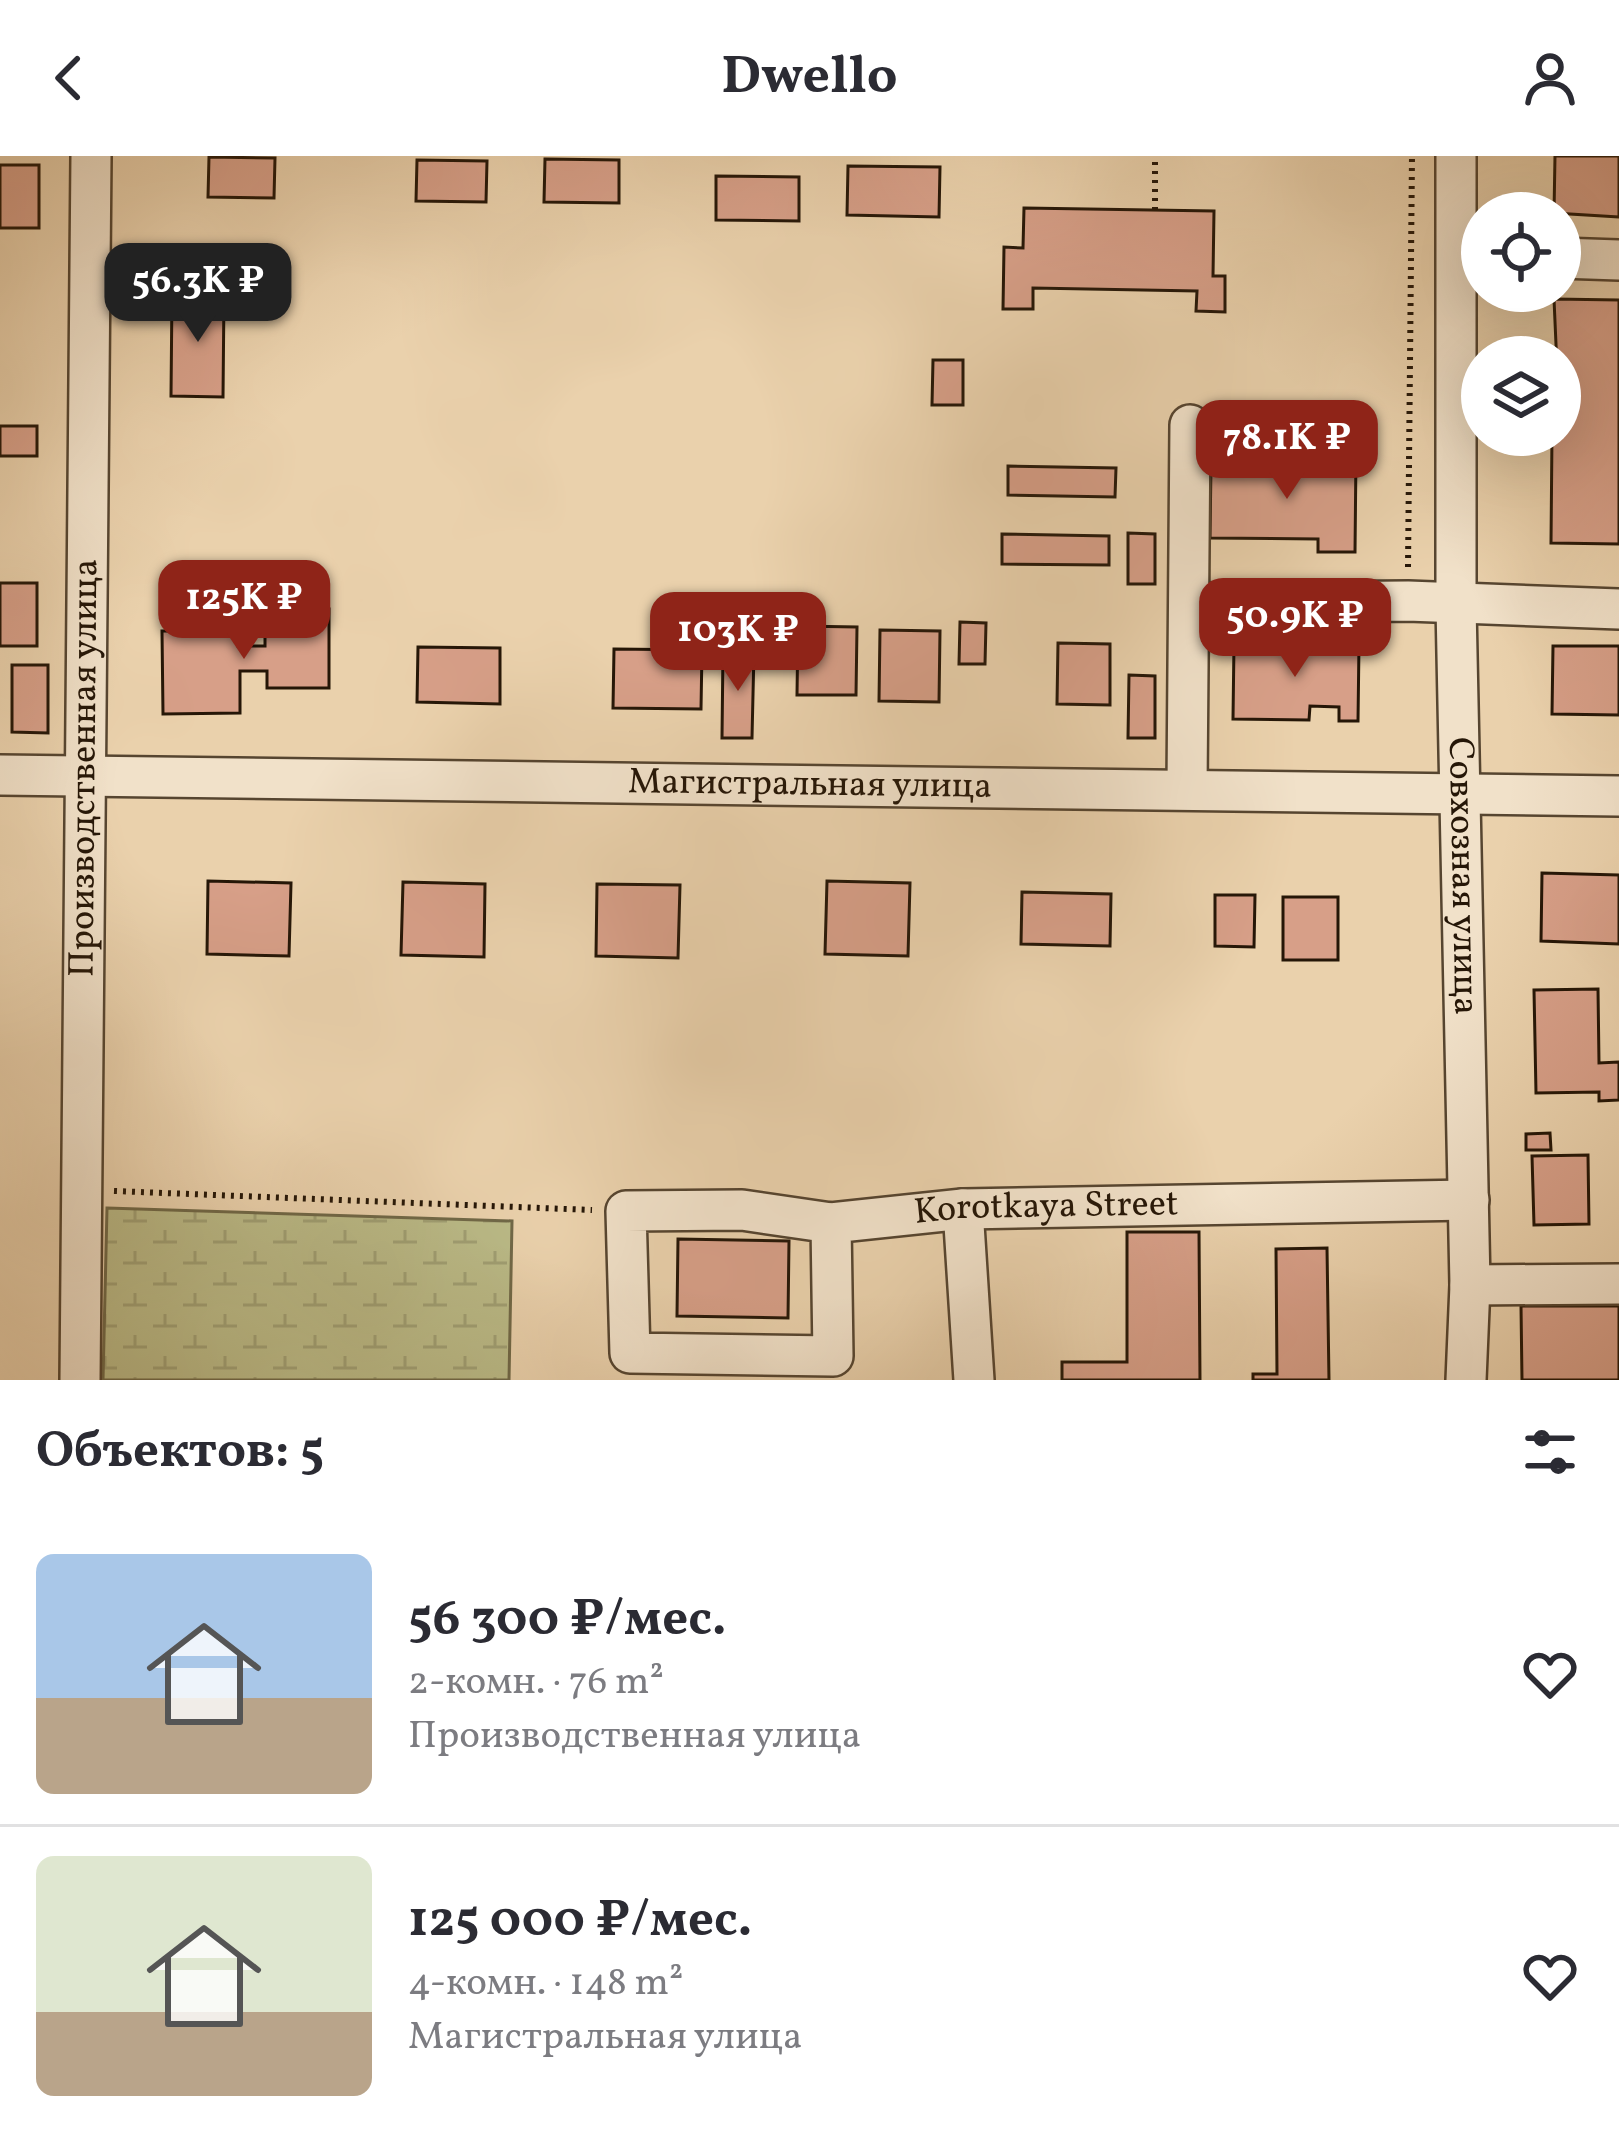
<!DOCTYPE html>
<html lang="ru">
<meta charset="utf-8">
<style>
:root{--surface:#fff;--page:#f2f2f3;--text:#2b2b33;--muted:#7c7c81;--line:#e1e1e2;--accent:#8f2418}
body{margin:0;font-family:Vollkorn,serif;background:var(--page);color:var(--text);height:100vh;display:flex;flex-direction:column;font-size:45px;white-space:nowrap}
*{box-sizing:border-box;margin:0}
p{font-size:39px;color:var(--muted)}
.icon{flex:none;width:66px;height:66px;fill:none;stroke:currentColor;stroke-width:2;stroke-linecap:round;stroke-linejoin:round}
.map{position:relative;height:1224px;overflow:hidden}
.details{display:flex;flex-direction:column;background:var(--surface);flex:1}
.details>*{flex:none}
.fabs{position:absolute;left:1461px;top:36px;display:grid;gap:24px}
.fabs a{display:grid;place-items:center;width:120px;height:120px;border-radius:50%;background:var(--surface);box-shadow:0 12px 48px #0002;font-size:60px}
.price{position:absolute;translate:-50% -102px;padding:0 27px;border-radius:24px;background:var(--accent);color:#fff;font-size:39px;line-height:78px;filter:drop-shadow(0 3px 6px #0008)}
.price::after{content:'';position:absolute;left:50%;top:72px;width:36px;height:27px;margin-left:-18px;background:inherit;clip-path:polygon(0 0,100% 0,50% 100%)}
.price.on{background:#222;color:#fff}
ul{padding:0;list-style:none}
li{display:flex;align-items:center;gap:36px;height:300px;padding:0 36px}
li+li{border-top:3px solid var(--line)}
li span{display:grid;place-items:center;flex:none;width:336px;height:240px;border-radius:18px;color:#555}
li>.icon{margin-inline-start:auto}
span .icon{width:144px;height:144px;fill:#fffc;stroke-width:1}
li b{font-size:51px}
h2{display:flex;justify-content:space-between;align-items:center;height:144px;padding:0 36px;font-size:51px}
header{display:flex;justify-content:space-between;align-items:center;height:156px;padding:0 36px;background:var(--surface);font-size:54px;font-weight:700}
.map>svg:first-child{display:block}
.wetland{fill:url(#wetland-marsh);stroke:#706847;stroke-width:3}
.building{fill:#d79f88;stroke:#251607;stroke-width:3}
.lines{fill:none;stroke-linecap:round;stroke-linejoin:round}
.minor-casing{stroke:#564530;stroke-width:44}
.path{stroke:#251607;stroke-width:6;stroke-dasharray:3 6;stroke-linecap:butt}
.minor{stroke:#f1e1c9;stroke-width:39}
.labels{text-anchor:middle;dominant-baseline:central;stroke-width:9;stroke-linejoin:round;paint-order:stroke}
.street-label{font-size:36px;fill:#251607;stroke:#f1e1c9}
</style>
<header><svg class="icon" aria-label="back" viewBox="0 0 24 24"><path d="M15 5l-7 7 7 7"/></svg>Dwello<svg class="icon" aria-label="person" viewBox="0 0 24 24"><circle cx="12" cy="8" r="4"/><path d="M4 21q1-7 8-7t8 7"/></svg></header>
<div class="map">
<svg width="1619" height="1224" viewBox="0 0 1619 1224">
<defs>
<pattern id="wetland-marsh" width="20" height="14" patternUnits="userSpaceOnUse" patternTransform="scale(3)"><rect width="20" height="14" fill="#baba87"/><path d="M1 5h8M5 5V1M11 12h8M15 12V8" fill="none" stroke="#a09f73"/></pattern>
</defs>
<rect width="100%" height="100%" fill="#ead1ac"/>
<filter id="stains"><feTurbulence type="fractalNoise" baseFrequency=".00167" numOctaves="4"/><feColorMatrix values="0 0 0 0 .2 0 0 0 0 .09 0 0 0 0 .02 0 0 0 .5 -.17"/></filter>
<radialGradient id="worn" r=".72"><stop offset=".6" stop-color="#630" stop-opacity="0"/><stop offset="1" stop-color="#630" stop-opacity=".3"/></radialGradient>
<path class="wetland" d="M107 1052 512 1065 509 1224H103Z"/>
<path class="building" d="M1555 0H1619V61L1554 57Z
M209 1 275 2 274 42 208 41Z
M545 3 619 4V47L544 46Z
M417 4 487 5 486 46 416 45Z
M0 9H39V72H0Z
M848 10 940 11 939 61 847 59Z
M716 20 799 21V65L716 64Z
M1024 52 1214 55 1213 120H1225V156L1196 155 1197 135 1033 132V153H1003L1004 91 1023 92Z
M172 137 224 138 223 241 171 240Z
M1554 143 1619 144V388L1551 387 1552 279H1560Z
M933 204H963V249H932Z
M0 270H37V300H0Z
M1318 299H1356L1355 396H1318V383L1210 382 1211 309H1318Z
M1008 310 1116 312 1115 341 1008 339Z
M1128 377 1155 378V428H1128Z
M1002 378 1109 380V409L1002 408Z
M0 427H37V490H0Z
M265 453H329V532H267V515H240V557L163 558 162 475H237L238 490H265Z
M960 466 986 467 985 508H959Z
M798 470 857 471 856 539H797Z
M880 474 940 475 939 546 879 545Z
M1058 487 1110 488V549L1057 548Z
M1234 487 1359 488 1358 565H1339V551L1310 550 1309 564 1233 563Z
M1553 490H1619V559L1552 558Z
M418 491 500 492V548L417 546Z
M614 493 702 494 701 553 613 552Z
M723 495H754L752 582H722Z
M12 509H48V577L12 576Z
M1129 519 1155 520V582H1128Z
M1542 717 1619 719V788L1541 785Z
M208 725 291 727 289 800 207 798Z
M827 725 910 727 908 800 825 798Z
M403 726 485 728 484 801 401 799Z
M597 728 680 729 678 802 596 800Z
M1022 736 1111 738 1110 790 1021 788Z
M1215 739H1255L1254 791 1215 790Z
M1283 741H1338V804H1283Z
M1598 833 1599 907 1619 906V944L1599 945V936L1536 937 1534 834Z
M1550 977 1551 994H1526V978Z
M1588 999 1589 1068 1534 1069 1532 1000Z
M1127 1076H1199L1200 1224H1062V1206H1127Z
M678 1083 789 1085 788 1162 677 1160Z
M1327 1092 1329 1224H1253V1218H1277L1276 1093Z
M1521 1150H1619V1224H1522Z"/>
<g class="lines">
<defs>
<g id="minor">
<path id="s1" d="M1456 0V450L1470 1129 1466 1224"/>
<path d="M1560 102 1619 104"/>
<path d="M1190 447 1408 445 1619 453"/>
<path id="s2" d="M0 619 1619 640"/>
<path d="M1187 632 1190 269"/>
<path d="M963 1053 974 1224"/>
<path id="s3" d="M831 1067 833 1200 630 1197 626 1055 742 1054 831 1067 963 1053 1469 1044"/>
<path d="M1470 1129 1619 1128"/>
<path id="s4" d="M80 1224 91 0"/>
</g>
</defs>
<use href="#minor" class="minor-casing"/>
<path class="path" d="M1155 54V0
M1408 411 1412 0
M114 1035 592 1054"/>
<use href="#minor" class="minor"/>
</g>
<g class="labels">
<g class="street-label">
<text stroke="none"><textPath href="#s4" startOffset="612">Производственная улица</textPath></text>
<text stroke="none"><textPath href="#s2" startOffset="810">Магистральная улица</textPath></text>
<text stroke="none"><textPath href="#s1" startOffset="720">Совхозная улица</textPath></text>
<text stroke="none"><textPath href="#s3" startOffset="900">Korotkaya Street</textPath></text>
</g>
</g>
<rect width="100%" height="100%" filter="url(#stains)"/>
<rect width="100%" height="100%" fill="url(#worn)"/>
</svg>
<div class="fabs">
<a><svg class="icon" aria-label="locate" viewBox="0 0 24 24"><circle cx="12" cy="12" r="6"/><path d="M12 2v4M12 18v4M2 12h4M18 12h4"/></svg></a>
<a><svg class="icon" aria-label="layers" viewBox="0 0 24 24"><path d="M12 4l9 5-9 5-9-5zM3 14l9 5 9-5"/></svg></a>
</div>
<b class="price on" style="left:198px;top:189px">56.3K ₽</b>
<b class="price" style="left:1287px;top:346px">78.1K ₽</b>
<b class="price" style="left:244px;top:506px">125K ₽</b>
<b class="price" style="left:1295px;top:524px">50.9K ₽</b>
<b class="price" style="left:738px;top:538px">103K ₽</b>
</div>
<section class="details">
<h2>Объектов: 5<svg class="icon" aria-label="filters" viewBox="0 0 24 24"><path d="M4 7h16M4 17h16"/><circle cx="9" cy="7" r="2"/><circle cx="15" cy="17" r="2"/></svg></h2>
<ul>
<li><span style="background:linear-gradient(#a9c7e8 60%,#b9a48a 0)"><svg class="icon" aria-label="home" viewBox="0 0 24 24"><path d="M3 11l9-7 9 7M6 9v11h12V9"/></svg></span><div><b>56 300 ₽/мес.</b><p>2-комн. · 76 m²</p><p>Производственная улица</p></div><svg class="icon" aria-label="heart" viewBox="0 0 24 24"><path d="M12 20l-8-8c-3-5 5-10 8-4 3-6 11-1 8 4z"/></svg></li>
<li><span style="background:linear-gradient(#dfe7d0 65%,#b9a48a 0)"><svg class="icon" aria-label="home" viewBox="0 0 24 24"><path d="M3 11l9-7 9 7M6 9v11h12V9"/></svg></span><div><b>125 000 ₽/мес.</b><p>4-комн. · 148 m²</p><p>Магистральная улица</p></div><svg class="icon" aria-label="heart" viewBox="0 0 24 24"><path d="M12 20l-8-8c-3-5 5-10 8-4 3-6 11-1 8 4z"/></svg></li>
</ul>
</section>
